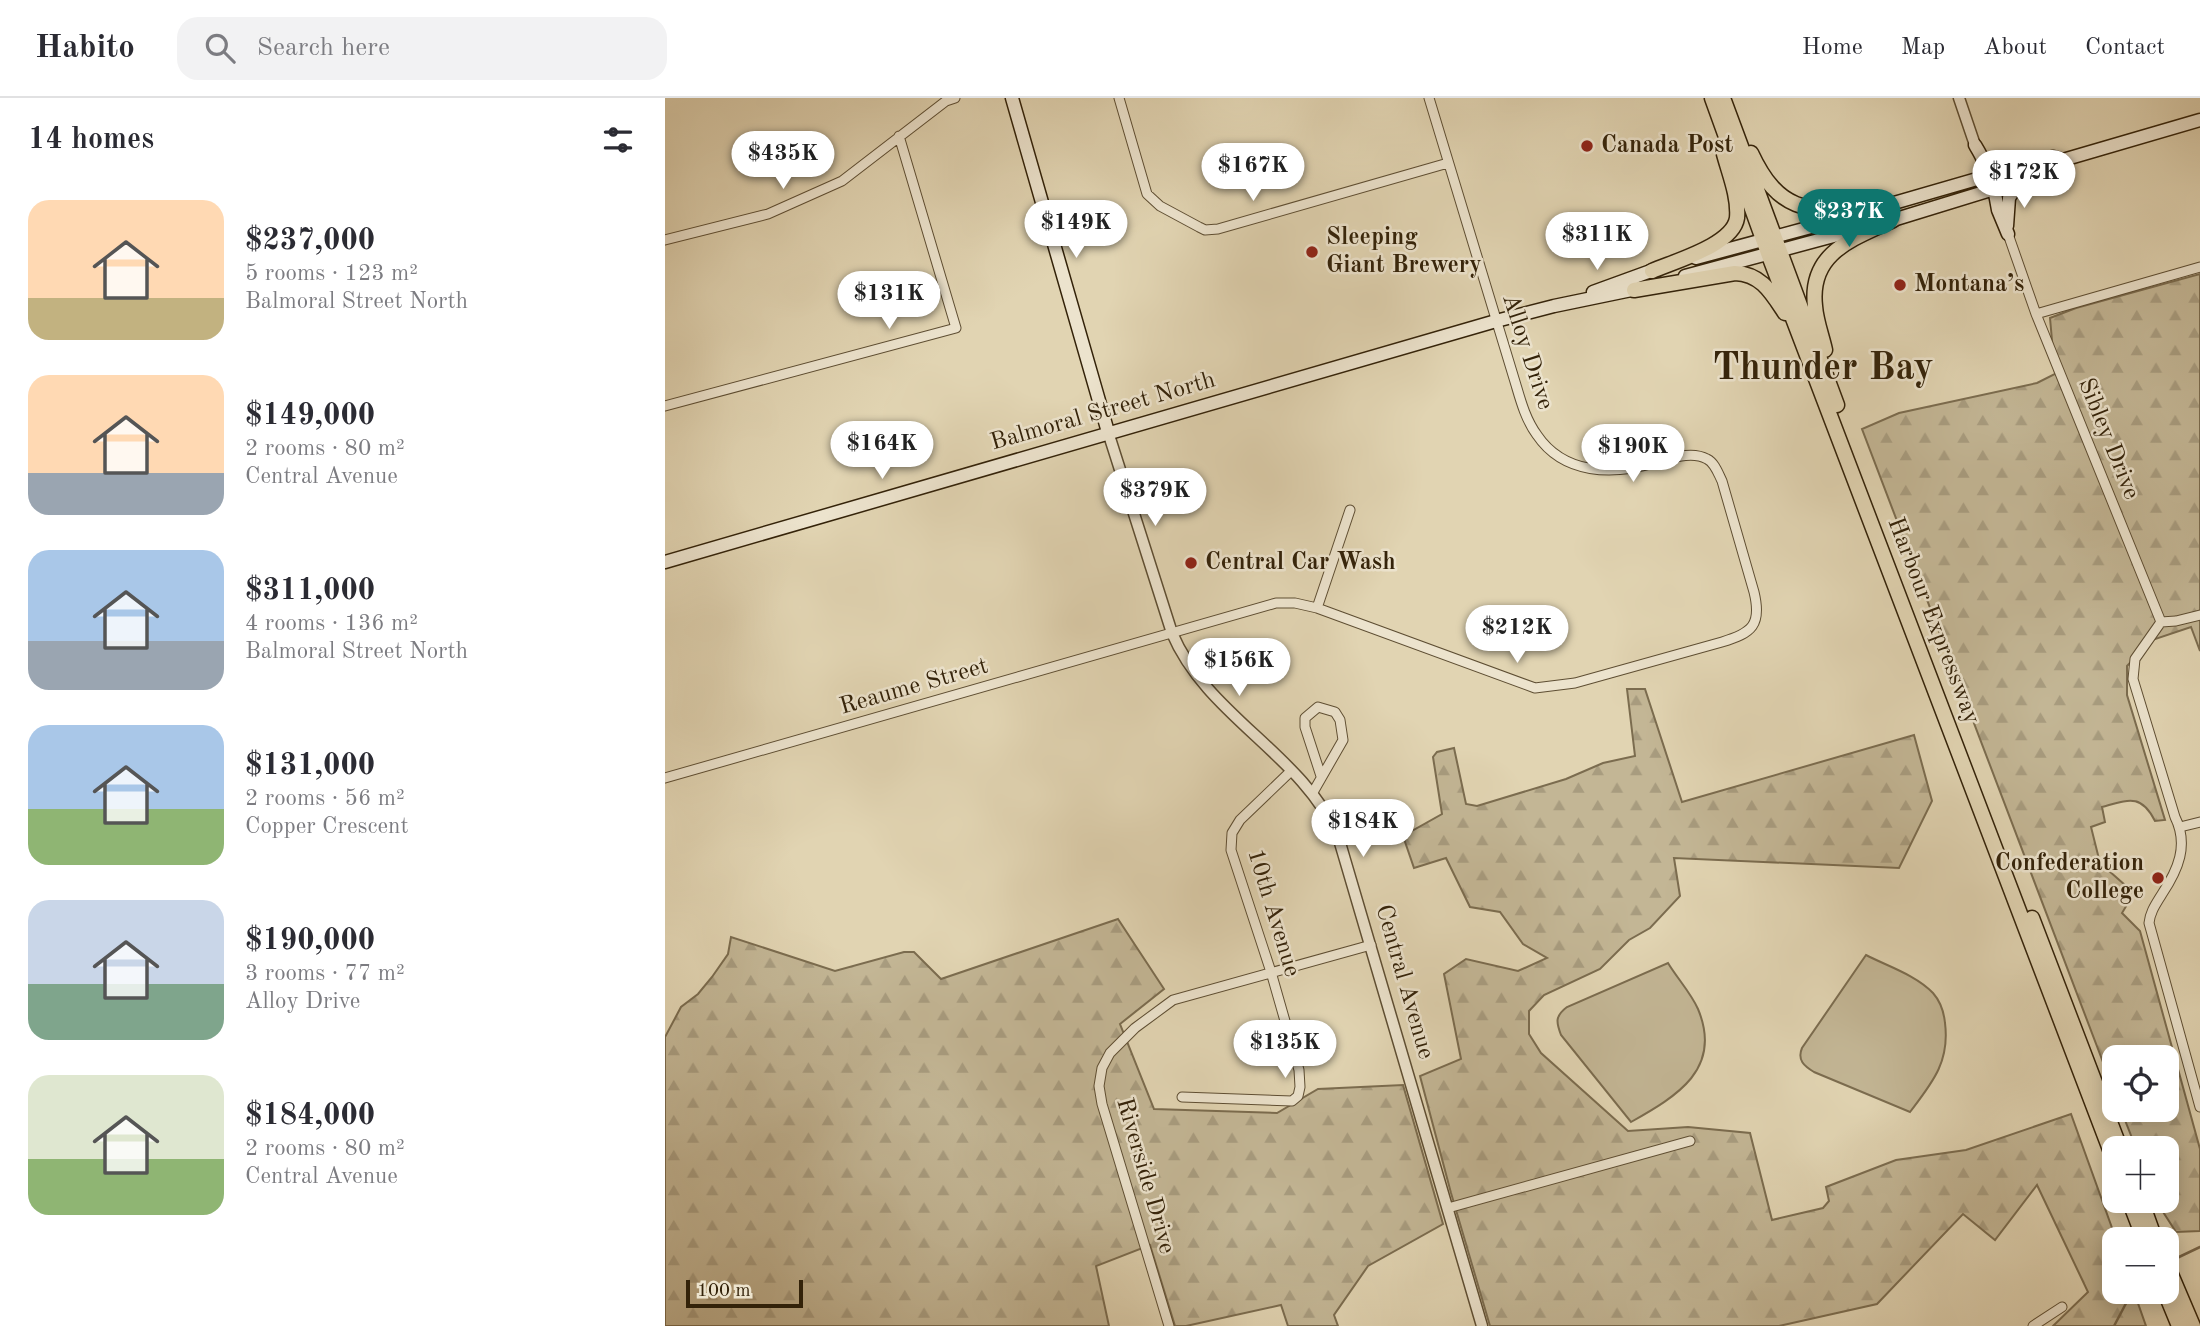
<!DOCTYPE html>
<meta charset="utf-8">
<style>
:root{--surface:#fff;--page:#f2f2f3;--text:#2b2b33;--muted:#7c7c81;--line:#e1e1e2;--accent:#0f766e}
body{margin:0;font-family:"Old Standard TT",serif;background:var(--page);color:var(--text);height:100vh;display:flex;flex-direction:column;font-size:26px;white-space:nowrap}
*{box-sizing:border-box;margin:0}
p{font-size:23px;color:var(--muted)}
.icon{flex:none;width:38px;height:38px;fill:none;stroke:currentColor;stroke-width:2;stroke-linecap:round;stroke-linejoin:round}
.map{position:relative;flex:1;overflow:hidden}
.panel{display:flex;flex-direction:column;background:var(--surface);width:665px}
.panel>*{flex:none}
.tools{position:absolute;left:1437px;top:947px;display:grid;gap:14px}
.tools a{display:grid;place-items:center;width:77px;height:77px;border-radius:14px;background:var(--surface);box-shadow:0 4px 18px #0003;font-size:35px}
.scale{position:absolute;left:21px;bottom:18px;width:117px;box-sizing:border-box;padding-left:7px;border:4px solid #332209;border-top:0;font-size:19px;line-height:24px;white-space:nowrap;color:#332209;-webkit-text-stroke:5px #ece3cd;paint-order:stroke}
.price{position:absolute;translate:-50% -60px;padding:0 16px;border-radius:24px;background:#fff;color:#222;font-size:23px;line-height:46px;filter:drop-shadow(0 2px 4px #0008)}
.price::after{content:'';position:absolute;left:50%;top:42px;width:21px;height:16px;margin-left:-10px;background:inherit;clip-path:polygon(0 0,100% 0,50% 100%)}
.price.active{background:var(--accent);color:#fff}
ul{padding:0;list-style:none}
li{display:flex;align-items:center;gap:21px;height:175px;padding:0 28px}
li span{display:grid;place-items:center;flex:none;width:196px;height:140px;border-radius:21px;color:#555}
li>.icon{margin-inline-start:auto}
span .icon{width:84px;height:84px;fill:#fffc;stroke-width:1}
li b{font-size:30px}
h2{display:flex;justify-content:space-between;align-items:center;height:84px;padding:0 28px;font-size:30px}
header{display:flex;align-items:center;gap:42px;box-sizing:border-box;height:98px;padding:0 35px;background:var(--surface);border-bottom:2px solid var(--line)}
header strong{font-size:33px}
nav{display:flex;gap:38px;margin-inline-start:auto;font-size:24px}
.search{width:490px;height:63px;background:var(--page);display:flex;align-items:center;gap:18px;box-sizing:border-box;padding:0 24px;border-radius:21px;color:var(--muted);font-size:26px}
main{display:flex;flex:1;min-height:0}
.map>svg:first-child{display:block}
.forest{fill:url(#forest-firs);stroke:#7b6c4f;stroke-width:2}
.pitch{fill:#c3b695;stroke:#7b6c4f;stroke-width:2}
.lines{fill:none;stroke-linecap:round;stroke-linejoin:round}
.stream{stroke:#78684c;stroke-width:2.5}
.minor-casing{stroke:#5e4e33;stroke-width:11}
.tertiary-casing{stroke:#5e4e33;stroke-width:13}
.secondary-casing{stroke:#332209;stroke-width:15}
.primary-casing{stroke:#332209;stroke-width:17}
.minor{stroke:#ece3cd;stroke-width:9}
.tertiary{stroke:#ece3cd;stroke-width:10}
.secondary{stroke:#ece3cd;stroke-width:12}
.primary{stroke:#e1d4b2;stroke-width:14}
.poi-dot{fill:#8f2418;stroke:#ece3cd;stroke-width:2.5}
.labels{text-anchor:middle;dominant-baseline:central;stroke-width:5;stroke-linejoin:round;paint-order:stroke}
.poi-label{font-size:24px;font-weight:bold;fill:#332209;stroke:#ece3cd;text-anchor:start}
.street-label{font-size:24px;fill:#332209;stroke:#ece3cd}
.town-label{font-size:38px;font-weight:bold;fill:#332209;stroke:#ece3cd}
</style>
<header>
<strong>Habito</strong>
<div class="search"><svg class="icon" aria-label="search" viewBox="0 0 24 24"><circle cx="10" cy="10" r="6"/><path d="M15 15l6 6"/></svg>Search here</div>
<nav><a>Home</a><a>Map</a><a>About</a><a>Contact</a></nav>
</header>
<main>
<section class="panel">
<h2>14 homes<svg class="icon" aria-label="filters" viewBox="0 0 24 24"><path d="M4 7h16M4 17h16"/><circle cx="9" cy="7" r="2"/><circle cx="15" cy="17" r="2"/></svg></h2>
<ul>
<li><span style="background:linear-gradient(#ffd9b3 70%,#c2b280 0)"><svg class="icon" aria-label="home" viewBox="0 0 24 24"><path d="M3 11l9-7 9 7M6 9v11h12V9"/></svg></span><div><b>$237,000</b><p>5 rooms · 123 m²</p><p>Balmoral Street North</p></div></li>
<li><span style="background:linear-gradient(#ffd9b3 70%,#9aa5b1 0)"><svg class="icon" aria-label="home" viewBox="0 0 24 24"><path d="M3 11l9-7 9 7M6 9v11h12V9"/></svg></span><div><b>$149,000</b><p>2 rooms · 80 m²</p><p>Central Avenue</p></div></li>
<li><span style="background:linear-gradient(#a9c7e8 65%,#9aa5b1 0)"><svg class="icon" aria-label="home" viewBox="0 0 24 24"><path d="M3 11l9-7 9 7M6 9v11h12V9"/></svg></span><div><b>$311,000</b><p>4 rooms · 136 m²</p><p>Balmoral Street North</p></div></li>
<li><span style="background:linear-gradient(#a9c7e8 60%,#8fb573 0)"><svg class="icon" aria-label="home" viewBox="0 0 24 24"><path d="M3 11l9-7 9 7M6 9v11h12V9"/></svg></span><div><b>$131,000</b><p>2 rooms · 56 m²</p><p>Copper Crescent</p></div></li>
<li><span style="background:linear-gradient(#c9d6e8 60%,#7fa58c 0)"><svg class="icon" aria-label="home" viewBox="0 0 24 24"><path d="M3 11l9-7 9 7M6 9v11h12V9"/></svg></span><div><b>$190,000</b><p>3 rooms · 77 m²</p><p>Alloy Drive</p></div></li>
<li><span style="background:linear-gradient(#dfe7d0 60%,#8fb573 0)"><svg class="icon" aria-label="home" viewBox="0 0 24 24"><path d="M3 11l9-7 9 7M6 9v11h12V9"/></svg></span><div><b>$184,000</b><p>2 rooms · 80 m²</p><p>Central Avenue</p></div></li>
</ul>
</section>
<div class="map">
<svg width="1535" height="1228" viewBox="0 0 1535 1228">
<defs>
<pattern id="forest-firs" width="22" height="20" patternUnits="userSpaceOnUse" patternTransform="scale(1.75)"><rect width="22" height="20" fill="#c3b695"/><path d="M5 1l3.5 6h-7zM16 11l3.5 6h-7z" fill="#a89c7f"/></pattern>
</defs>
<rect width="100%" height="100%" fill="#e1d4b2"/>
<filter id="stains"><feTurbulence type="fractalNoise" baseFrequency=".00286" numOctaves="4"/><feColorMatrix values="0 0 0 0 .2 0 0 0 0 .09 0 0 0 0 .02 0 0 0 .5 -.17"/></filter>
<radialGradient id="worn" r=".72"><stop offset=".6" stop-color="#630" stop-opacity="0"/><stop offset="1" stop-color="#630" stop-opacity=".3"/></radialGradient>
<path class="forest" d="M1535 176V553L1526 529 1487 542 1462 568V597L1500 722 1490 723C1476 695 1463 702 1437 709L1440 724 1426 729 1435 765 1469 795 1457 815 1475 833 1535 1051V1133L1511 1134 1491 1103 1502 1102V1050H1471L1456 1012H1502V959H1449V993L1197 331 1234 315 1372 285 1390 276 1385 220 1411 210Z
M962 591H980L1017 704 1249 637 1267 703 1234 770 1009 760 1015 798 985 830 964 842 935 871 879 897 864 913V936L876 955 963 1033 1023 1029 1085 1035 1107 1122 1158 1110 1164 1103 1161 1089 1231 1062 1301 1052 1406 1016 1451 1141H1449V1194H1469L1481 1228H1388L1423 1194 1372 1087 1330 1142 1298 1116 1212 1206 1114 1228H825L786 1095 755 978 796 961 779 876 801 861 853 873 882 860 858 846 835 814 805 809 781 760 749 770 738 738 777 716 768 659 772 654 789 650 801 706 812 708 901 681 938 665 970 658Z
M453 821 499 891 455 926 489 1011 612 1015 653 991 738 987 778 1126 703 1168 669 1217 673 1228H623L616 1207 521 1228H510L485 1147 431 1168 444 1228H0V939L16 909 33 896 47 879 63 856 66 839 170 873 239 854H249L276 881Z"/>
<path class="pitch" d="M1201 857C1222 868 1251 877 1268 895 1275 903 1279 915 1280 925 1285 964 1267 985 1245 1014L1149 974C1139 968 1132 962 1137 950Z
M1003 865C1012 880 1026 895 1033 911 1058 971 1012 998 966 1024L896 937C891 924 890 918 902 909Z"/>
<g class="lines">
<path class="stream" d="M1507 1165 1514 1159 1535 1149
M1449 1228 1467 1194"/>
<defs>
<path id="minor" d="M454 0 482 96 495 108 534 129 540 132 553 131 783 65
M1343 136 1371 216 1496 524
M0 142 103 116 177 83 281 3 290 0
M1371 216 1535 169
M0 308 291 230 234 38
M652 510 685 412
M1496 524 1470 561 1468 581 1510 719C1524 747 1513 772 1497 796 1491 806 1485 814 1484 825L1535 1009
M1496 524 1511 523 1535 517
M0 680 611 505H630L652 510 870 590 910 585 1057 544C1087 535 1097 527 1089 494L1057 383C1053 375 1050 365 1042 361 1026 352 1005 361 989 365 948 377 899 377 872 337 861 322 856 304 851 287L764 0
M647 696 678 642 675 622 670 614 653 609 640 620V629L656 678
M1515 729 1535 724
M517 999 627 1003 633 998 635 989 634 972 606 874 566 752 567 735 575 722 626 673
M783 1110 1025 1043
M504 1228 437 1006 434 988 437 970 445 955 470 930 508 902 706 847
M1368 1228 1397 1209"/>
<path id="tertiary" d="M1294 0 1310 47
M443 334 507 535C542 618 637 656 673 738L817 1228"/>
<path id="secondary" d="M347 0 443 334
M1310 47C1316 57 1325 71 1319 82
M1391 64 1535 22
M1334 84 1329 90 1333 112 1343 136
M1342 128 1344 100 1355 83
M1031 160 1146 129 1388 59 1398 62
M1020 178 1228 122 1391 72 1398 62
M928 194 994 170
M0 464 831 223 889 208 976 190"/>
<path id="primary" d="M1047 0 1103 155 1449 1062
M1058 0 1172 307
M1086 55C1115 117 1144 113 1205 111
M987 173C1010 163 1068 147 1072 120 1074 99 1064 75 1059 56
M969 192 1070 175C1096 176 1106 194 1120 215
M1160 252C1157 238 1151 223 1150 208 1144 154 1188 141 1228 122
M1367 820 1455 1050
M1464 1102 1479 1141
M1476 1102 1490 1141
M1502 1167 1528 1228
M1500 1194 1514 1228"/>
</defs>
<use href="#minor" class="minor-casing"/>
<use href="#tertiary" class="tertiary-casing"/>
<use href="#secondary" class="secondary-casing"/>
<use href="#primary" class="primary-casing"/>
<use href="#minor" class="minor"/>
<use href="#tertiary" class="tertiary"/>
<use href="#secondary" class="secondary"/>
<use href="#primary" class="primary"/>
</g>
<g class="poi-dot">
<circle cx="922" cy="48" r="7"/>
<circle cx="647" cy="154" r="7"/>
<circle cx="1235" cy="187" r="7"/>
<circle cx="526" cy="465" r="7"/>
<circle cx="1493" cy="780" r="7"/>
</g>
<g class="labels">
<g class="poi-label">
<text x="936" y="48">Canada Post</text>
<text x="661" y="140">Sleeping<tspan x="661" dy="28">Giant Brewery</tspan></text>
<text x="1249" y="187">Montana’s</text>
<text x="540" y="465">Central Car Wash</text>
<text x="1479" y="766" text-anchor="end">Confederation<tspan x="1479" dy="28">College</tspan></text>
</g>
<g class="street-label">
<text transform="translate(862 254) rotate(72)">Alloy Drive</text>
<text transform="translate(438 314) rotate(-16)">Balmoral Street North</text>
<text transform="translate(1443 341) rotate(68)">Sibley Drive</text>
<text transform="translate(1268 523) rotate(69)">Harbour Expressway</text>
<text transform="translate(249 589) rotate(-16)">Reaume Street</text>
<text transform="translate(608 815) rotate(73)">10th Avenue</text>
<text transform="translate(739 884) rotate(74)">Central Avenue</text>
<text transform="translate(480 1078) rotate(74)">Riverside Drive</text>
</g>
<g class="town-label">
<text x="1158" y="271">Thunder Bay</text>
</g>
</g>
<rect width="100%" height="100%" filter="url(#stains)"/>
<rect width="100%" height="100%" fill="url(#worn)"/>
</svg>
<div class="tools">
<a><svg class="icon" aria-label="locate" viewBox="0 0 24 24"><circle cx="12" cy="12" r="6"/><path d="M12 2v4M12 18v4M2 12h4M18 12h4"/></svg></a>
<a>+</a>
<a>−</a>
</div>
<div class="scale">100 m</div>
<b class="price" style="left:118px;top:93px">$435K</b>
<b class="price" style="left:588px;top:105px">$167K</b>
<b class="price" style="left:1359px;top:112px">$172K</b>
<b class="price active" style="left:1184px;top:151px">$237K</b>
<b class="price" style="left:411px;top:162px">$149K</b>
<b class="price" style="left:932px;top:174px">$311K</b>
<b class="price" style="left:224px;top:233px">$131K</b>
<b class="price" style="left:217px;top:383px">$164K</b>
<b class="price" style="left:968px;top:386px">$190K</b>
<b class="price" style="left:490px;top:430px">$379K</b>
<b class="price" style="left:852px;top:567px">$212K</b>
<b class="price" style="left:574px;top:600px">$156K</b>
<b class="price" style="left:698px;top:761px">$184K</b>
<b class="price" style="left:620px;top:982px">$135K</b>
</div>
</main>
